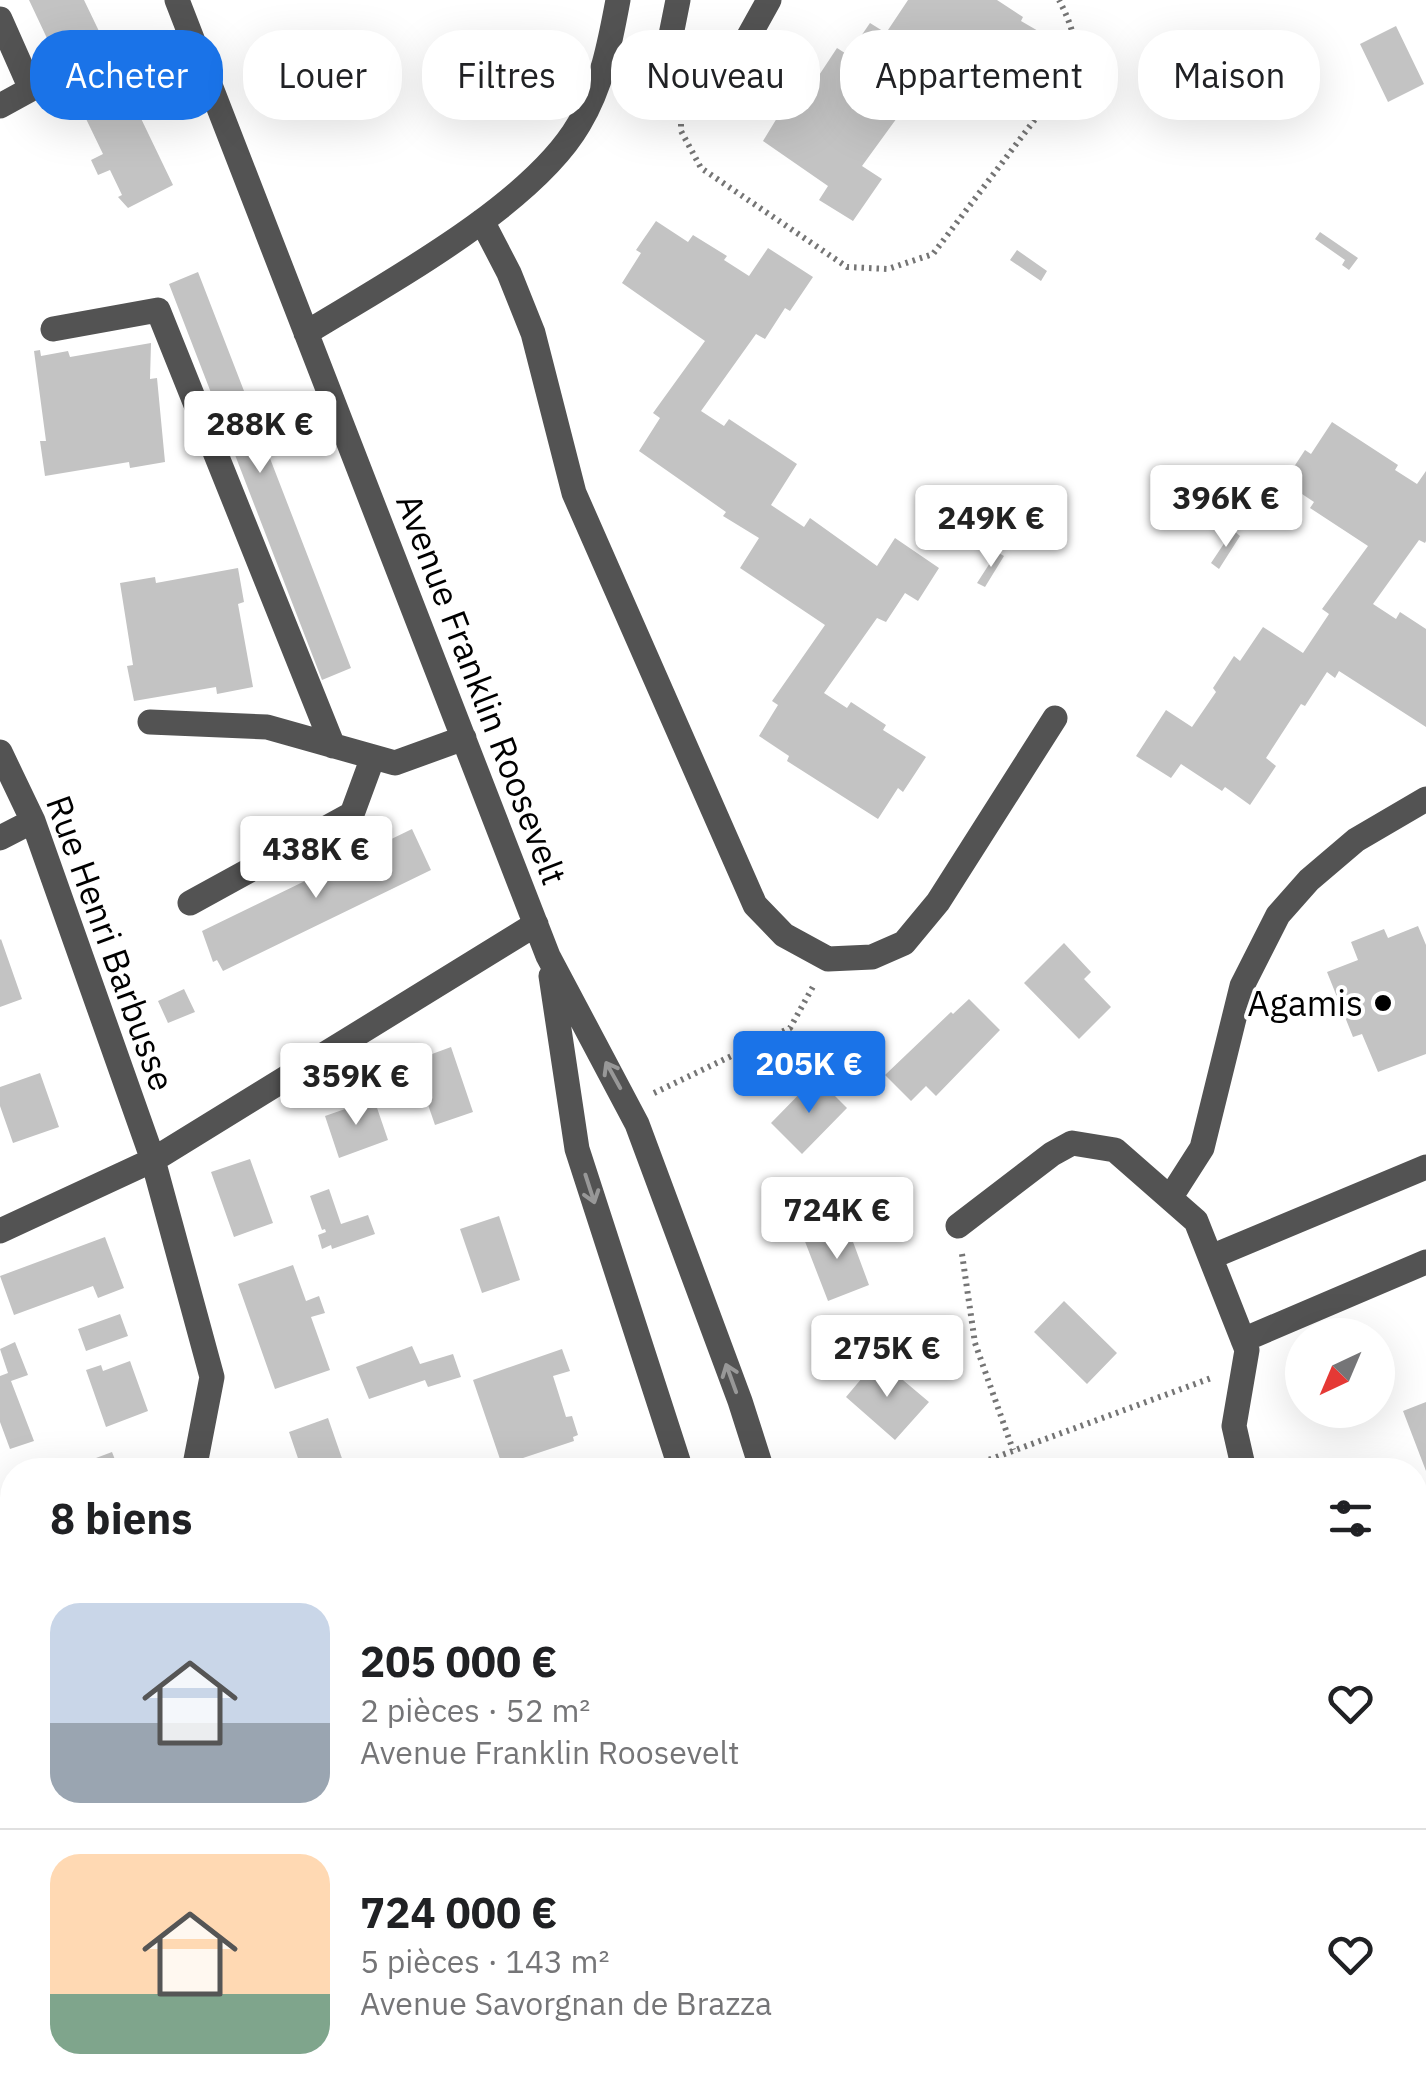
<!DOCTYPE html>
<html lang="fr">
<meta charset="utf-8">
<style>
:root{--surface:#fff;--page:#f2f2f2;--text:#202124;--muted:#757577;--line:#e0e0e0;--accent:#1a73e8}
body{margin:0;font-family:"IBM Plex Sans",sans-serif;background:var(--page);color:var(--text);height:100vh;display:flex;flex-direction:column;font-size:38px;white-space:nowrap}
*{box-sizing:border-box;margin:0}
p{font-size:32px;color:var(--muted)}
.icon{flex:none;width:55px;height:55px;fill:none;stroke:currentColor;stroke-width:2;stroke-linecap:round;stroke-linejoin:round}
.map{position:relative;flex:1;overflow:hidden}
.sheet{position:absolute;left:0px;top:1458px;width:1428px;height:642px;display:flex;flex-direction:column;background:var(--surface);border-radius:40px 40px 0 0;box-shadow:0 10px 40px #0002}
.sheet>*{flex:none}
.banner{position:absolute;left:30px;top:30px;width:1368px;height:90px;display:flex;gap:20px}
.needle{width:65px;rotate:224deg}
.tools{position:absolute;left:1285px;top:1318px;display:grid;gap:20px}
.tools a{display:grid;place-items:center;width:110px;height:110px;border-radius:50%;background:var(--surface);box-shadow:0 10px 40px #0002;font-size:50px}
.price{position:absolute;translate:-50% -85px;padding:0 22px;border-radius:10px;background:#fff;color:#222;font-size:32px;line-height:65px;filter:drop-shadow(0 2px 5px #0008)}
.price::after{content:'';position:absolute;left:50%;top:60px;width:30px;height:22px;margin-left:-15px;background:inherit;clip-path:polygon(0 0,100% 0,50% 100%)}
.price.active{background:var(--accent);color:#fff}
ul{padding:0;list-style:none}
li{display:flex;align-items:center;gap:30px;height:250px;padding:0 50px}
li+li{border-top:2px solid var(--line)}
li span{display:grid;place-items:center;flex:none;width:280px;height:200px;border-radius:30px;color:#555}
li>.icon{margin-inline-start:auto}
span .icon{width:120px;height:120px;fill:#fffc;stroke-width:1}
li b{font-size:42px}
h2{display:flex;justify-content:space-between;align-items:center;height:120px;padding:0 50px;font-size:42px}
.tag{padding:0 35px;border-radius:40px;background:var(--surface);box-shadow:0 10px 40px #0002;font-size:35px;line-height:90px}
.tag.active{background:var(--accent);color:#fff}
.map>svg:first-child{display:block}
.building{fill:#c3c3c3}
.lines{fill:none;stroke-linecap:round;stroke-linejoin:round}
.path{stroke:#757575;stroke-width:6;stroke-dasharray:2.5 5;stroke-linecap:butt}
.minor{stroke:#535353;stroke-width:25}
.oneway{stroke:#989898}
.poi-dot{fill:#000;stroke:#fff;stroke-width:4}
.labels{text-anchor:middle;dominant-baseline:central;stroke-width:8;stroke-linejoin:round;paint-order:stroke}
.street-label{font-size:35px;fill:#000;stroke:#fff}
.poi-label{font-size:35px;fill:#000;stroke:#fff;text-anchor:end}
</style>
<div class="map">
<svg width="1426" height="2098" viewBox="0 0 1426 2098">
<rect width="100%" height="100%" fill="#fff"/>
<path class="building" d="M29 0H84L173 185 128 208 118 197 122 195 110 170 98 175 91 160 103 154 61 67 48 72 41 56 53 51Z
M908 0H997L1023 17 1021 21 1052 39 1032 69 1038 72 1009 117 973 95 976 89 927 58 923 64 919 62 899 92 910 100 862 166 882 179 853 221 819 200 828 186 763 141 788 100 798 107 837 48 848 55 870 23 886 33Z
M1396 26 1424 84 1388 102 1360 44Z
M656 221 688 242 693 235 727 256 724 260 749 276 768 248 813 277 790 311 785 308 765 339 756 334 701 411 724 426 729 419 797 464 771 505 804 527 810 518 877 566 895 538 939 568 918 601 905 593 886 622 877 618 824 693 847 708 851 702 886 725 883 730 926 757 903 792 898 788 878 819 787 761 789 756 759 736 778 705 772 701 825 625 740 568 759 538 723 516 726 512 639 451 660 418 653 413 705 341 622 283 641 253 636 250Z
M1320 232 1358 258 1349 270 1342 265 1345 260 1315 239Z
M1017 250 1047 271 1041 281 1010 260Z
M198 272 351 668 322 680 169 284Z
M151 343 150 379 157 378 165 462 130 468 129 462 45 476 40 441H46L34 351 40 350 41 356 68 351 70 357Z
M1332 422 1398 465 1395 470 1417 484 1426 471V541L1425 543 1419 540 1373 604 1396 619 1400 612 1426 629V727L1339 671 1335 678 1327 672 1305 706 1301 704 1266 758 1276 766 1250 805 1225 787 1222 791 1181 764 1171 778 1136 756 1166 710 1192 727 1216 692 1213 688 1234 656 1240 661 1263 627 1303 653 1329 614 1322 609 1368 546 1310 508 1314 502 1284 482 1305 450 1311 454Z
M1233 530 1240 536 1219 569 1211 563Z
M997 552 1004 556 985 587 977 583Z
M238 568 244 602 238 604 253 687 217 694 216 687 134 701 127 666 133 665 120 583 155 577 156 583Z
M412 829 431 870 223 971 217 960 213 962 202 931Z
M1418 926 1426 945V1054L1378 1072 1362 1034 1353 1037 1327 972 1358 960 1351 942 1384 929 1388 938Z
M1 939 22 999 0 1007V940Z
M1064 943 1091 972 1084 979 1111 1007 1079 1039 1024 983Z
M184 989 195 1012 168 1023 158 1001Z
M969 999 1000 1030 936 1096 926 1086 911 1101 885 1075 951 1012 953 1014Z
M451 1047 473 1112 435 1125 413 1061Z
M40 1073 59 1127 13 1143 0 1106V1087Z
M816 1077 847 1108 802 1154 771 1123Z
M374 1099 388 1140 339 1158 325 1116Z
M250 1159 273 1223 234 1237 211 1172Z
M329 1189 341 1224 368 1215 375 1234 332 1249 331 1245 322 1249 318 1235 326 1232 325 1229 322 1230 310 1196Z
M499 1216 520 1280 482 1293 460 1229Z
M846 1223 869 1285 828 1301 804 1239Z
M105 1237 124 1288 98 1298 93 1286 14 1315 0 1276Z
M293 1265 306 1301 319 1296 325 1313 311 1317 330 1370 275 1389 238 1284Z
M1064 1301 1117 1353 1087 1384 1034 1332Z
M120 1314 128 1336 86 1351 78 1329Z
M15 1342 28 1375 11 1381 34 1441 10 1449 0 1422V1376L8 1373 0 1349Z
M412 1346 420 1364 453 1354 461 1377 428 1387 425 1380 369 1399 356 1367Z
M562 1349 570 1371 553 1376 566 1417 572 1416 578 1435 573 1437 574 1441 502 1465 473 1380Z
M878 1359 929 1402 895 1440 846 1397Z
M130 1361 148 1411 106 1427 86 1370 101 1365 103 1371Z
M1426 1402V1471L1403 1411Z
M328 1418 346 1470H302L289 1432Z
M112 1452 119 1470H64Z
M12 1530V1578L0 1546V1535Z
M4 1726 12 1747V1790L0 1795V1727Z
M12 1899V1956L0 1925V1904Z
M372 2088H417L421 2098H376Z
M1186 2088H1233L1237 2098H1190Z"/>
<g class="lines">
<path class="path" d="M681 109V131L701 168 847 267 888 269 933 254 1067 77C1082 51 1072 25 1059 0
M654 1093 790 1028 815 983
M962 1254 975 1343 1013 1450
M961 1470 1214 1377"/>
<path class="minor" d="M177 0 548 956 637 1124 740 1401 762 1470
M678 0 666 60 681 79 711 82 730 70 769 0
M0 19 31 89 0 106
M482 221 509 273 533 333 574 493 755 905 784 935 828 959 872 957 904 943 938 902 1055 718
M53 329 158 310 333 746
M306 333C386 284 532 205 579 124 602 86 610 43 618 0
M150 722 267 727 395 763 464 738
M0 752 33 821 153 1160 212 1377 194 1470
M0 838 33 821
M190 903 352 814 373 757
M551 976 577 1149 681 1470
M1170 1198 1202 1148 1242 986 1278 915 1309 880 1356 840 1426 799
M958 1226 1052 1154 1072 1143 1115 1150 1196 1221 1247 1350 1234 1426 1244 1470
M0 1231 153 1160 536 924
M1211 1257 1426 1167
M1243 1340 1426 1262
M1415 1581 1426 1577
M0 1656 12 1651
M1415 1788 1426 1819
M1415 1853 1426 1848
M0 1990 12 1986
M624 2088 628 2098
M819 2088V2098
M999 2098 1000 2088"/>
</g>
<defs><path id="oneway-shaft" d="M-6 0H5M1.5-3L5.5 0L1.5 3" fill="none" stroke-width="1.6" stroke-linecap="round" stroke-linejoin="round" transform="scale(2.5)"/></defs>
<g class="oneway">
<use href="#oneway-shaft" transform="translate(613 1075) rotate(-119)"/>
<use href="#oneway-shaft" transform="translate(590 1189) rotate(72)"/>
<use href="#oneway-shaft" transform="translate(731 1378) rotate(-110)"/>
</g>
<circle class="poi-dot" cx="1383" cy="1003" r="10"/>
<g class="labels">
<g class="street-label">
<text transform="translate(482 689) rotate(69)">Avenue Franklin Roosevelt</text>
<text transform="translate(111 943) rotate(70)">Rue Henri Barbusse</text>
</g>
<g class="poi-label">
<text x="1363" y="1003">Agamis</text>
</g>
</g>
</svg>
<div class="tools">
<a><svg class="needle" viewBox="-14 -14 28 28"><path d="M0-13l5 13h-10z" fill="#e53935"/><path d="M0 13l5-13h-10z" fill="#757577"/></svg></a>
</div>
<b class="price" style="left:260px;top:476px">288K €</b>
<b class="price" style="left:1226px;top:550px">396K €</b>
<b class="price" style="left:991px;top:570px">249K €</b>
<b class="price" style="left:316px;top:901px">438K €</b>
<b class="price active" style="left:809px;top:1116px">205K €</b>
<b class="price" style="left:356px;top:1128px">359K €</b>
<b class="price" style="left:837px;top:1262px">724K €</b>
<b class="price" style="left:887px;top:1400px">275K €</b>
<div class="banner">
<a class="tag active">Acheter</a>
<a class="tag">Louer</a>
<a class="tag">Filtres</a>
<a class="tag">Nouveau</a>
<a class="tag">Appartement</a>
<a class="tag">Maison</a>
</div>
<section class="sheet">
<h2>8 biens<svg class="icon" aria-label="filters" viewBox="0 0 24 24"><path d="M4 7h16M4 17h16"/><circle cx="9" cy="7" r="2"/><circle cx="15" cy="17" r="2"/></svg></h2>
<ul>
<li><span style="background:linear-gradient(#c9d6e8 60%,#9aa5b1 0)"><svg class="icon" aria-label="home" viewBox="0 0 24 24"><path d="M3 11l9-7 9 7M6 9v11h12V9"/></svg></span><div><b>205 000 €</b><p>2 pièces · 52 m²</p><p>Avenue Franklin Roosevelt</p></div><svg class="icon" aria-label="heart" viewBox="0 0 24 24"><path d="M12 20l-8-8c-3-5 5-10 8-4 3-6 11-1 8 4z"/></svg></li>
<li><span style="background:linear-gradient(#ffd9b3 70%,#7fa58c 0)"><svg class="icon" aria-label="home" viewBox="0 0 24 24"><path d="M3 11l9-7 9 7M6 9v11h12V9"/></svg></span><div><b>724 000 €</b><p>5 pièces · 143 m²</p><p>Avenue Savorgnan de Brazza</p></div><svg class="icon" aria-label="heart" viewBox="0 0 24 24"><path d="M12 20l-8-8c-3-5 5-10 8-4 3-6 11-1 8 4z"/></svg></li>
</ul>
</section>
</div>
